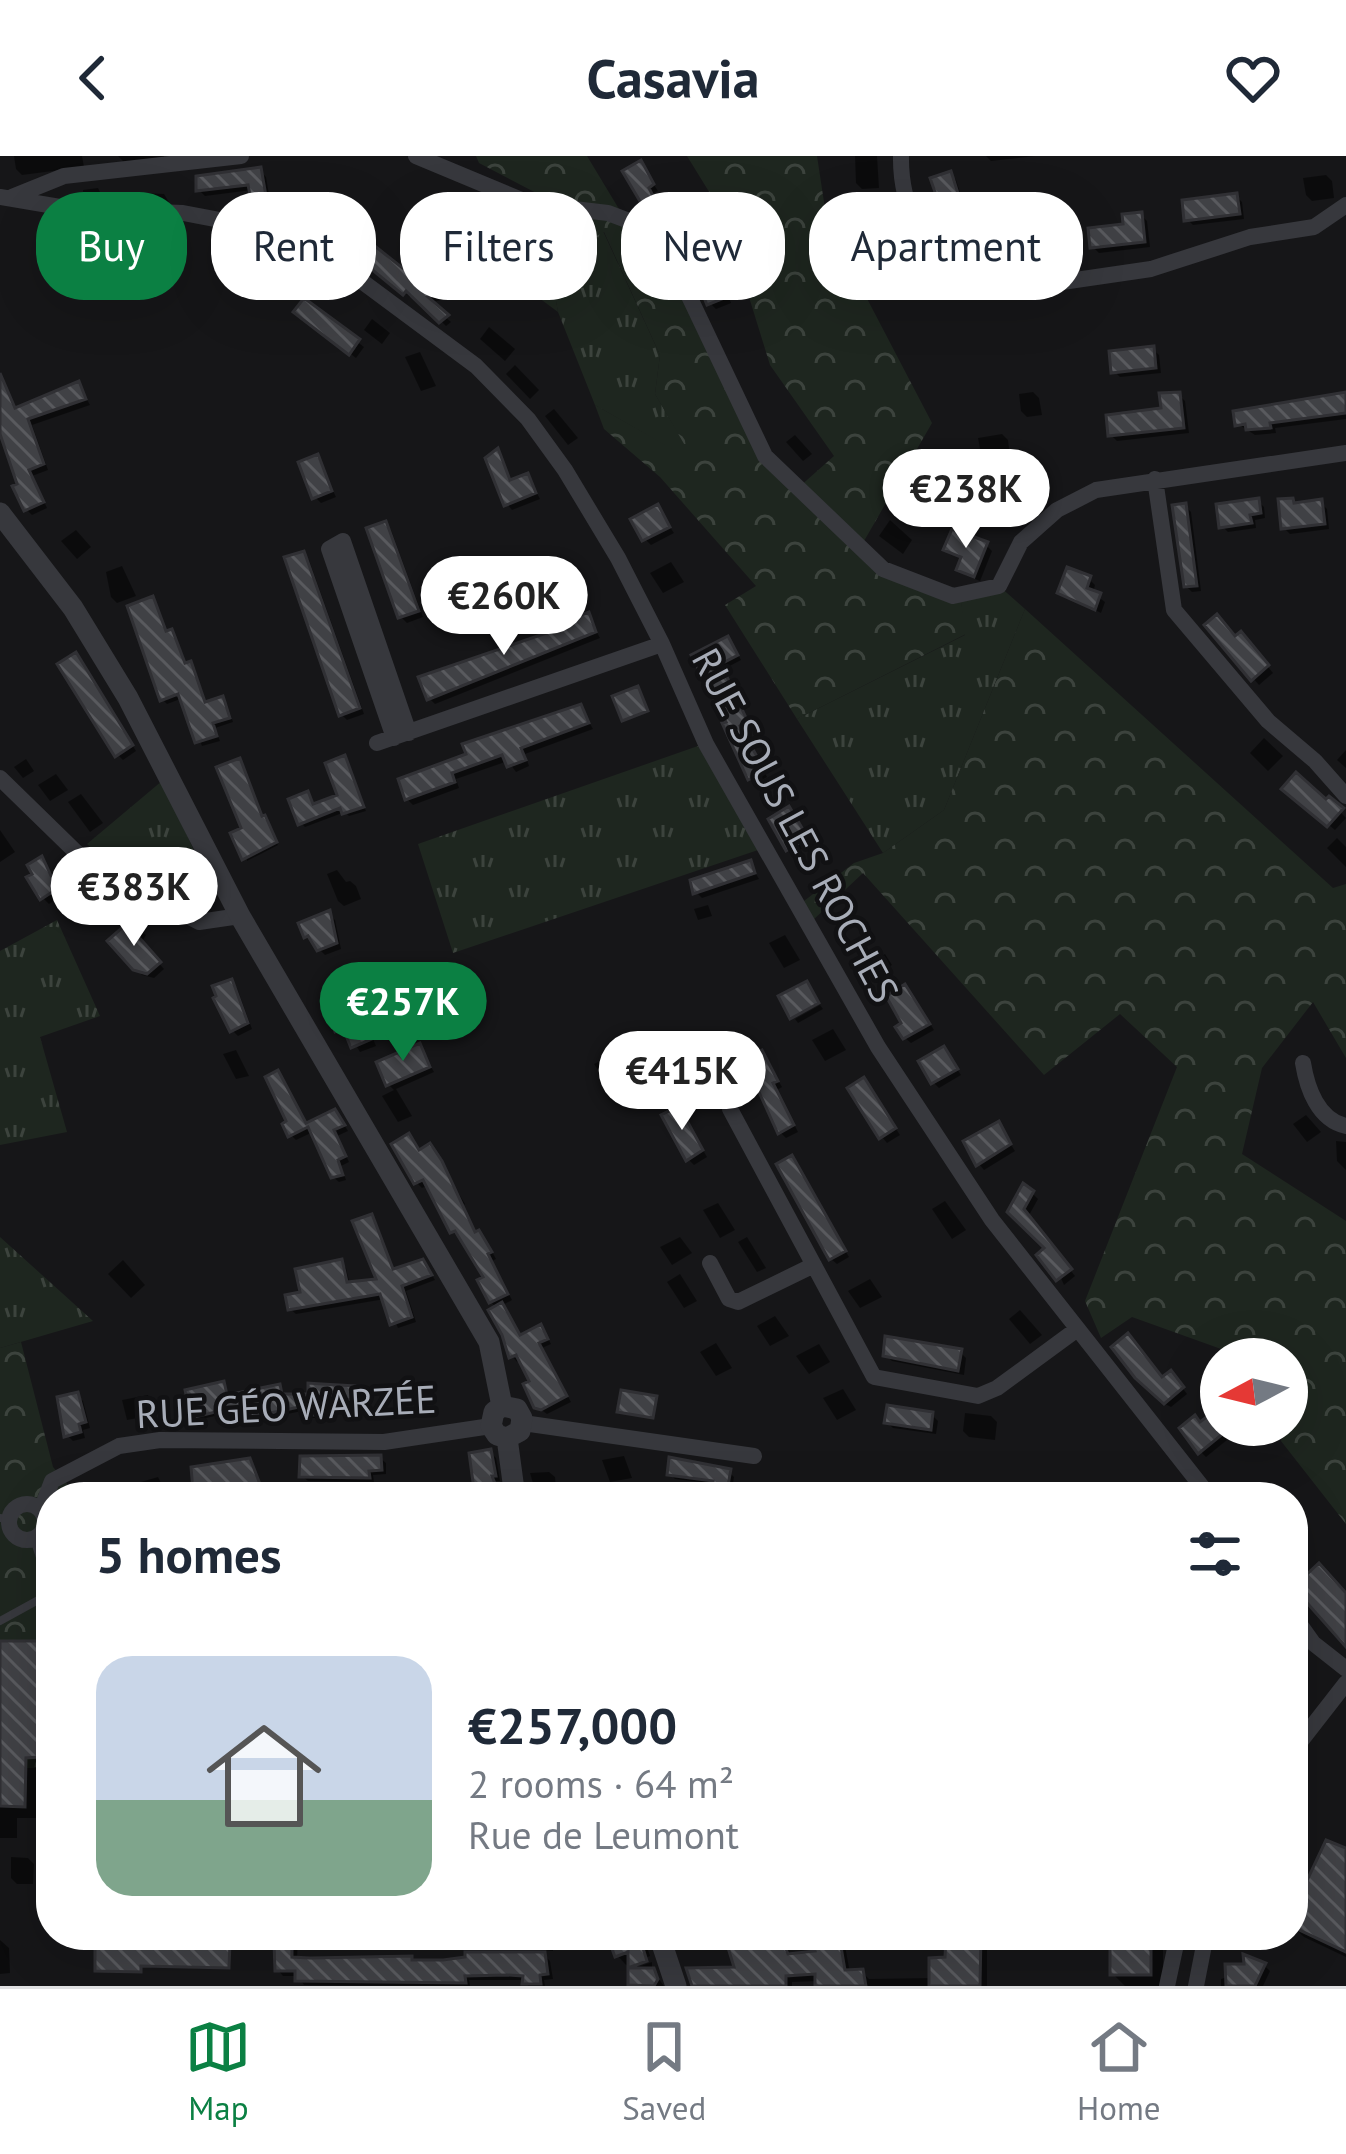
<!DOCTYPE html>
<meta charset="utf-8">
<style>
:root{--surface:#fff;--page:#f6f6f7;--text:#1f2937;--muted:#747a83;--line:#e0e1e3;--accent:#0b8043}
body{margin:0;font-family:"PT Sans",sans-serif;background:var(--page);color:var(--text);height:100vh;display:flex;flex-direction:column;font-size:45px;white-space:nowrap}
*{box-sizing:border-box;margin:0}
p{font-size:39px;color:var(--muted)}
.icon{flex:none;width:66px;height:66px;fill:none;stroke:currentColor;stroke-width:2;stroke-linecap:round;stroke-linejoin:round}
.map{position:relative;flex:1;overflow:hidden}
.panel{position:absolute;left:36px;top:1326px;width:1272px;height:468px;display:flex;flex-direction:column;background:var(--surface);border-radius:48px;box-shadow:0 12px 48px #0002}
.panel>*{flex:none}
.hud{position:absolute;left:36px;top:36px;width:1275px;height:108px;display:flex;gap:24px}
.needle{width:78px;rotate:263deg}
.fabs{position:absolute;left:1200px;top:1182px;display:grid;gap:24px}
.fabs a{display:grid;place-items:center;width:108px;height:108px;border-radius:50%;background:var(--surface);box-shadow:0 12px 48px #0002;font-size:60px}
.price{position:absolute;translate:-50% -102px;padding:0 27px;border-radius:42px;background:#fff;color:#222;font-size:39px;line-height:78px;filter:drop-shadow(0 3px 6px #0008)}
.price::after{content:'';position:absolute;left:50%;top:72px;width:36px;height:27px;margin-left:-18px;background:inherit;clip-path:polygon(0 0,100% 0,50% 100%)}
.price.active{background:var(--accent);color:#fff}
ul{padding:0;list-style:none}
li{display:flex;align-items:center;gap:36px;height:300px;padding:0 60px}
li+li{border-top:3px solid var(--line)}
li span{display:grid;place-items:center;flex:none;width:336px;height:240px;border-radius:36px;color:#555}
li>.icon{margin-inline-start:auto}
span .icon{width:144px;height:144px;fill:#fffc;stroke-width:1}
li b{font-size:51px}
h2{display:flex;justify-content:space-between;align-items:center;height:144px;padding:0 60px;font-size:51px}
.chip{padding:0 42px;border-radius:48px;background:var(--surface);box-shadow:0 12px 48px #0002;font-size:42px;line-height:108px}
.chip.active{background:var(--accent);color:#fff}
header{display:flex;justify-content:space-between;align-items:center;height:156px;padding:0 60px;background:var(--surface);font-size:54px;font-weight:700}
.dock{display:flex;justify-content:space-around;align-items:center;height:168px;border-top:3px solid var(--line);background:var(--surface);font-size:33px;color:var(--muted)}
.dock a{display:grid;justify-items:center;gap:6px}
.dock .active{color:var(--accent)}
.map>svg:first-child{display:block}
.grass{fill:url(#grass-tufts)}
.forest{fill:url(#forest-crowns)}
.shadow{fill:#0007}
.building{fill:url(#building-back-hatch);stroke:#303034;stroke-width:3}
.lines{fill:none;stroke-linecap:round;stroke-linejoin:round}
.service{stroke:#37383d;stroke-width:8}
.minor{stroke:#37383d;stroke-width:16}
.tertiary{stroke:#37383d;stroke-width:21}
.labels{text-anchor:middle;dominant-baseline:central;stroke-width:9;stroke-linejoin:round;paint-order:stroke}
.street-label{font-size:39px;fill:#a8adb8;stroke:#111113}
</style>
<header><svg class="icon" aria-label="back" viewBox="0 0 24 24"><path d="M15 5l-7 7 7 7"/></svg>Casavia<svg class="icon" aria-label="heart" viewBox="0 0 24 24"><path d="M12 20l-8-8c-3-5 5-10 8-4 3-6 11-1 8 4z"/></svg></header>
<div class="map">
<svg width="1346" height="1830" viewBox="0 0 1346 1830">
<defs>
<pattern id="grass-tufts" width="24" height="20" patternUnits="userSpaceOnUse" patternTransform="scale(3)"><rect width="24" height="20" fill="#1e261f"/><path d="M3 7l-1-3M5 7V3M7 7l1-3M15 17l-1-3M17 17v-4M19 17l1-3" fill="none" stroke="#3c433d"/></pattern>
<pattern id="forest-crowns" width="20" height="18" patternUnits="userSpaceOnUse" patternTransform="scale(3)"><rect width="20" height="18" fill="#1e261f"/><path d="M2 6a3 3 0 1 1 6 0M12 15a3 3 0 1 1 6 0" fill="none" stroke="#3c433d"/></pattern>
<pattern id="building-back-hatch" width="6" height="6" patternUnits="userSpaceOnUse" patternTransform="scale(3)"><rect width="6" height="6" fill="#404145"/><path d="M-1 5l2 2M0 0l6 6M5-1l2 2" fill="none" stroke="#595a5e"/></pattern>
</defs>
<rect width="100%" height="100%" fill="#161618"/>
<path class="grass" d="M603 75 660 199 655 238 696 307 595 249 558 156 549 105Z
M999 430 1025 453 944 654 883 697 797 563 965 479 960 438Z
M698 590 761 693 453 797 418 688Z
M162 625 214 738 193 750 118 713 87 688Z
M57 764 100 860 40 881 67 976 0 989V795Z
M0 1081 93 1165 0 1192Z"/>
<path class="forest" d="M476 0H587L625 63 645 71 765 299 798 332 834 300 770 209 724 60 687 0H817L827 66 932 267 860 392 883 413 960 438 966 478 797 563 725 449 756 430 660 321 604 273 595 249 694 305 655 238 660 199 604 76 549 105 558 156 508 119 565 52 479 7Z
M1025 453 1333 732 1346 728V902L1313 846 1262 912 1242 998 1346 1065V1368L1281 1285 1300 1222 1287 1216V1203H1249L1132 1161 1101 1182 1085 1145 1177 911 1120 858 1044 919 863 717 812 765 800 748 854 707 883 697 944 654Z
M21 1186 53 1311 78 1341H51V1612H0V1192Z"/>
<path class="shadow" d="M14 0H82L84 11 22 19 16 13Z
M118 0H164V1L124 6Z
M855 0H877L879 32 862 33 856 27Z
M986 0H1035L991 5Z
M640 8 658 35 652 38 657 47 650 51 644 45Z
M260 15 266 21 270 45 259 47 252 34 205 40 199 34Z
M950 18 956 24 966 55 950 61 944 55Z
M1326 19 1332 25 1334 42 1312 45 1306 39 1303 22Z
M98 32 105 46 89 45 83 39V34Z
M143 37 164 38 170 48 149 47Z
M1236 40 1242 46 1244 63 1193 69 1187 63Z
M1141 59 1147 65 1150 91 1099 97 1093 91Z
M1051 64 1057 70 1061 102 1007 109 1001 103Z
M507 65 535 78 530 91 503 78Z
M118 73 146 75 152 81 151 94 124 92 118 86Z
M109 82 115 88V115H91L85 109Z
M715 86 721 92 724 128 731 147 716 153 710 147Z
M897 96 917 132 902 139 896 133Z
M368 108 419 129 442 108 468 136 430 147 451 166 446 170 413 137 410 141Z
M304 146 364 191 356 202 303 161Z
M372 163 390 177 382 188 364 174Z
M489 171 515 193 505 205 480 183Z
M1153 193 1159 199 1161 217 1120 221 1114 215Z
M420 196 436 230 421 235 405 201Z
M515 209 539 234 530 243 506 218Z
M3 228 17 254 79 229 90 249 32 269 48 314 32 320 47 352 32 359 26 353 0 271V229Z
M1033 236 1039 242 1042 259 1027 261 1021 255 1019 238Z
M1179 239 1185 245 1189 277 1117 285 1111 279 1164 255Z
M1346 239V263L1275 272 1276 277 1255 279 1238 268 1297 248V244Z
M554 253 578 282 568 289 545 260Z
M1002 278 1008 284 1010 300 987 304 981 298 978 282Z
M795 279 812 298 803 305 786 286Z
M497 296 513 326 528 320 540 343 512 354 507 348Z
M317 302 336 341 321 347 315 341Z
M1258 345 1264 351 1265 362 1255 364 1256 372 1228 376 1222 370Z
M1292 345 1297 349 1321 347 1327 353 1329 373 1290 378 1284 372Z
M1185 350 1191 356 1201 435 1192 436 1186 430Z
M657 352 674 377 651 389 645 383Z
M890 364 912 384 903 398 879 380Z
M385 368 391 374 423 461 407 467 401 461Z
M76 374 91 391 77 403 61 385Z
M986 389 992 395 980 425 965 419 959 414 963 404 947 394Z
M303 398 309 404 364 558 347 564 342 559Z
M671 406 684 426 663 437 650 417Z
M122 410 136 440 117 447 111 441 106 416Z
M1089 423 1095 429 1093 437 1105 446 1101 457 1061 437Z
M152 444 168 478 176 481 187 510 195 513 207 549 222 543 227 548 233 566 215 572 220 585 202 590 183 542 167 548 163 544Z
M588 460 600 482 435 548 430 543Z
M1208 470 1236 484 1247 485 1273 517 1259 529Z
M733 489 741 504 724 513 751 571 743 575 767 621 756 627 695 501Z
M81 505 136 595 123 604 118 599Z
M580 551 593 573 525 598 529 610 516 616 508 605 456 623 459 632 413 649 407 643 402 625Z
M1264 582 1283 600 1268 615 1250 597Z
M1346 594V612L1337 604Z
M26 603 34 615 23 622 14 611Z
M344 603 366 655 349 660 345 656 305 671 301 667 307 638 314 651 341 641Z
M240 606 263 663 268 666 278 689 247 705Z
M56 618 68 634 50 645 38 629Z
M81 638 103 667 90 676 68 646Z
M1291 638 1326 647 1329 644 1346 662 1335 674Z
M793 659 810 688 793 698 789 693Z
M0 674 15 696 0 706Z
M1337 682 1346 691V711L1327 692Z
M42 703 61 740 49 748 43 742Z
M750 708 759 723 702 742 696 736Z
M337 714 346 726 350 725 356 730 361 743 344 750 338 745 327 718Z
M708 749 712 760 698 764 694 753Z
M329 758 335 764 341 793 325 799 306 780Z
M132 767 146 779 141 787 164 813 154 822 142 819 111 785Z
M785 779 800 804 784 812 769 787Z
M885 798 892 809 873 820 866 809Z
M231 826 237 832 252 873 238 880 232 874Z
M911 838 934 874 911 887 905 882Z
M347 843 362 873 371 878 376 890 360 896 349 878 344 880 338 874Z
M820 849 823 853 798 867 795 863Z
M833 873 846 894 825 905 812 884Z
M419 890 434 916 396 933 412 960 398 966 382 940 394 934 388 928Z
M944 893 961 919 939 932 933 926Z
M236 894 249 920 236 923 223 898Z
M762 897 782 931 777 934 798 976 786 982 780 976Z
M606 902 613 914 602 920 594 908Z
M717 906 731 928 705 941 692 920Z
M283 923 307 969 340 962 348 975 337 980 349 1006 341 1010 346 1024 339 1026 333 1021 313 976 296 984 291 979Z
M869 931 900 979 887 987 882 981Z
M679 953 707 1001 694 1009 688 1003Z
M1306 959 1321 976 1307 986 1293 968Z
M998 969 1015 995 984 1014 979 1008Z
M409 981 420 997H435L465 1048 461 1051 477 1079 485 1083 496 1103 492 1105 512 1144 501 1150 521 1182 545 1177 551 1188 542 1192 571 1246 547 1258 536 1250 533 1227 521 1203 517 1206 512 1200 497 1152 491 1146 487 1123 462 1080 453 1075 429 1029 422 1032 416 1026Z
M1336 985 1346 986V1014L1337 1005Z
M792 1003 849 1101 837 1108 831 1103Z
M1032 1037 1038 1043 1028 1061 1075 1120 1064 1129 1048 1093 1010 1055Z
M945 1045 966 1074 952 1083 932 1053Z
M718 1047 735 1074 720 1082 703 1054Z
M371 1061 395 1116 428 1112 435 1124 406 1135 416 1166 398 1172 385 1143 296 1158 290 1153 341 1107 346 1112 350 1129 380 1126Z
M680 1081 692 1097 672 1109 660 1091Z
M747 1081 766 1112 757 1116 738 1086Z
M123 1104 145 1129 131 1142 108 1118Z
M680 1118 697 1145 684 1152 667 1126Z
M870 1123 882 1141 860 1152 848 1135Z
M1020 1154 1042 1179 1030 1188 1009 1163Z
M775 1160 789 1180 770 1190 757 1170Z
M716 1187 732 1212 716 1220 700 1196Z
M819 1188 830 1206 809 1218 796 1200Z
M1115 1191 1163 1224 1176 1223 1187 1238 1171 1251 1163 1247Z
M960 1196 966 1202 964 1219 892 1205 886 1199Z
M223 1228 229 1241 279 1231 284 1241 354 1233 359 1246 331 1248V1262H312L307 1254 258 1264 252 1251 198 1264 194 1260Z
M843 1233 856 1254 837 1264 823 1242Z
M77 1239 83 1245 90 1272 83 1274 85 1282 73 1285 67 1279Z
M148 1239 154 1259 127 1264 122 1244Z
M965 1257 991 1260 997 1266 995 1284 969 1281 963 1275Z
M932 1259 938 1265 936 1278 893 1272 887 1266Z
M1211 1261 1226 1276 1223 1279 1227 1284 1206 1301 1201 1296 1200 1269Z
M490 1296 496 1302 500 1325H495L501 1341H479L475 1330Z
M624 1300 632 1322 610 1326 602 1304Z
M380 1302 386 1307V1318L373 1319 374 1326 308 1325 302 1320Z
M249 1306 266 1340 227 1341 226 1336 201 1338 196 1334Z
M549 1316 555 1321 557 1341H537L530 1317Z
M729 1316 734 1321 731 1341H714L716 1328 675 1323 670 1318Z
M158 1321 168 1341H145L141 1326Z
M1257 1326 1262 1332 1268 1341H1252L1255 1339 1249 1331Z
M51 1487V1613H37V1662H17V1682H0V1488Z
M1346 1692V1801L1304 1781 1293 1771V1761Z
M11 1701 28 1702 34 1708 33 1728H17L11 1722Z
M145 1779H223V1790L231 1793 230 1813 142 1811V1817L98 1814 145 1793Z
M278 1779H298L297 1804 411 1803 415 1807 544 1799 550 1805 553 1823 544 1824 545 1830H528L526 1824H469L470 1830 304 1829 298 1820H283L278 1814Z
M539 1779H552L553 1795 541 1794Z
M610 1779H643L650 1800 635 1806V1812L652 1806V1814L664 1830H633L631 1807 626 1809 618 1800Z
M693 1779H783L791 1800 819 1798 813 1779H843L850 1817 862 1816 869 1823 932 1822 948 1804 950 1779H987V1830H818V1825L792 1826V1830H695L738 1814 729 1782 703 1793Z
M1113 1779H1163V1830H1125L1113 1818Z
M0 1784 9 1792 10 1817 0 1818Z
M1264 1809 1270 1815 1263 1830H1221V1823Z"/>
<path class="building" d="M641 4 654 28 649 32 653 40 641 47 622 15Z
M261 11 266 40 251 43 248 29 196 35V20Z
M951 15 962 50 942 56 930 22Z
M1237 37 1240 58 1184 65 1182 44Z
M1142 56 1145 86 1090 92 1088 72 1123 68 1122 58Z
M1052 61 1057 97 998 105 994 68Z
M82 79H110V111H82Z
M717 83 719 120 727 141 707 149 699 129 696 84Z
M371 87 419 125 442 104 467 131 428 141 449 159 439 167 406 135 403 139 359 103Z
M897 92 913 126 893 134 878 101Z
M304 142 360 183 349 199 293 156Z
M1154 190 1156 212 1111 217 1109 195Z
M0 217 15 252 79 225 86 243 28 263 44 308 29 314 44 346 24 355 12 330 17 328 0 278Z
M1180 236 1184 272 1108 280 1106 259 1161 252 1159 237Z
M1346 236V257L1270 267 1271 272 1246 274 1245 268 1235 270 1233 255Z
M498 292 510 324 528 317 536 337 504 350 485 302Z
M318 298 332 335 312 343 298 306Z
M1259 342 1261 357 1250 359 1252 367 1219 372 1216 348Z
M1293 342 1294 347 1322 343 1325 368 1281 373 1278 343Z
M1186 347 1197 430 1184 431 1172 349Z
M658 348 670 371 642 385 630 363Z
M386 365 419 455 398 462 366 372Z
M952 373 988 386 974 421 956 414 961 401 943 394Z
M304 395 360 552 339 560 284 401Z
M1067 411 1091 420 1087 432 1101 437 1095 454 1057 437Z
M153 440 166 475 172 473 185 507 191 505 205 546 223 540 230 562 213 567 217 580 195 587 178 538 160 545 127 450Z
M589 456 596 476 427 544 418 521 564 471 562 466Z
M1217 458 1235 480 1241 475 1269 509 1251 525 1204 469Z
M728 480 738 499 721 508 748 566 740 570 765 615 748 624 722 567 726 566 691 499Z
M76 496 133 589 115 601 57 508Z
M638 530 648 555 622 565 612 540Z
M581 548 589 567 521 592 526 604 507 611 502 599 452 617 455 626 405 644 398 623 466 598 462 588Z
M345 599 364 651 342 658 340 652 298 669 288 643 308 635 313 648 337 639 325 607Z
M240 602 262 660 265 659 277 686 242 704 230 677 241 672 216 611Z
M1296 616 1326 643 1329 640 1344 652 1327 671 1281 633Z
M789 650 808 682 786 695 768 663Z
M42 700 57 733 40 744 26 721 32 718 27 709Z
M751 704 755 717 693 738 690 724Z
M330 754 337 787 317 795 308 780 304 782 298 767Z
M132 763 142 771 137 779 161 806 147 818 133 814 107 785Z
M232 823 248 867 230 876 213 842 216 840 212 830Z
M807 825 819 847 790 863 778 840Z
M905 828 930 868 903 883 895 871 901 867 886 840Z
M347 840 360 871 366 868 372 883 351 892 343 872 335 876 326 850Z
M420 887 430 911 386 930 376 906Z
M944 890 958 913 931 928 918 905Z
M762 894 778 925 773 927 794 969 778 978 744 903Z
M278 914 306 967 335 953 345 969 334 974 346 1000 338 1004 343 1019 331 1022 308 971 288 981 282 968 286 965 265 921Z
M864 921 896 972 879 983 847 932Z
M679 950 703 994 686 1005 661 959Z
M999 965 1011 988 976 1010 963 985Z
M409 977 419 994 430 987 442 1005 475 1076 479 1074 492 1096 488 1098 508 1138 489 1147 477 1124 483 1121 455 1075 450 1077 423 1024 414 1028 391 988Z
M792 999 846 1095 829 1104 776 1008Z
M1023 1027 1034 1035 1024 1053 1072 1113 1056 1125 1036 1099 1044 1092 1007 1056Z
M372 1058 393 1113 423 1103 432 1119 402 1130 412 1161 390 1169 380 1138 288 1154 285 1139 300 1136 295 1113 342 1103 347 1126 376 1123 352 1065Z
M502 1146 520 1179 541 1168 548 1183 539 1187 567 1240 541 1254 534 1252 523 1228 529 1225 516 1199 509 1202 502 1179 488 1154Z
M1128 1177 1162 1221 1171 1214 1184 1231 1164 1248 1135 1222 1111 1191Z
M885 1180 962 1193 958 1215 883 1200Z
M224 1225 227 1239 280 1228 282 1238H308V1227L322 1228 355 1230 356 1243 328 1245V1259H304V1250L251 1261 248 1248 191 1262 185 1234Z
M621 1234 657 1240 653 1262 617 1256Z
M78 1236 86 1266 79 1268 81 1276 64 1281 57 1241Z
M887 1249 933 1256 931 1274 884 1267Z
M1212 1257 1224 1277 1198 1298 1179 1272 1195 1259 1200 1266Z
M491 1293 496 1320H492L498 1335 475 1341 469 1297Z
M381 1299 382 1314 369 1315 370 1322 299 1321 300 1300Z
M669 1301 731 1313 727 1335 712 1333 713 1325 667 1319Z
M250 1302 263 1336 224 1341 223 1332 193 1335 191 1311Z
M1319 1407 1346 1437V1491L1293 1431Z
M0 1485H51V1589H39V1601L26 1602 25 1651 0 1650Z
M1326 1684 1346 1692V1796L1293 1771V1754Z
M142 1779H222V1787H230L229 1812 141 1810V1816L95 1815V1789L142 1790Z
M607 1779H639L647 1805 628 1812H654L658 1823 654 1830 628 1829V1796L615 1801Z
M724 1779H781L788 1798 815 1795 810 1779H839L845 1814 863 1813 866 1830H815V1818L786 1820V1830H692L686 1812 734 1811Z
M946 1779H981L980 1830H929V1802L945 1801Z
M1110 1779H1151V1819H1110Z
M292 1786V1801L310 1802 412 1800V1804H443L465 1801V1796H545L548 1818 540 1819 541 1828H522L523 1820 507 1819 465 1820 466 1827 295 1825V1815H275L274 1787Z
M1243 1798 1266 1807 1255 1830H1226L1225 1808H1244Z"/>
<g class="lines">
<path class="service" d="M0 1362 9 1363
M44 1372 51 1378
M34 1383 51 1435
M0 1465 51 1437"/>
<path class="minor" d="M416 0 531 48 608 57 645 71 660 87 688 138 765 300 883 413 953 440 999 430 1021 386 1057 354 1096 334 1346 297
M901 0C900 54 925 92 960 131L1021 132 1151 113 1250 81 1314 71 1346 49
M0 41 72 53 183 57 283 76 348 115 476 210 528 263 565 314 618 402 662 488 706 588 878 891 992 1064 1210 1341
M12 41 64 20 241 0
M1155 323 1174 454 1268 565 1315 605 1346 640
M394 582 329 393 343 385 409 577
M377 587 662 488
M0 622 81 701 119 724 199 766 240 760
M1303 907C1307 932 1318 964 1346 970
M730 953 874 1221 978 1240 997 1232 1076 1174
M710 1107 729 1143 738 1146 814 1109
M523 1267 754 1300
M9 1366a18 18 0 1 1 36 0a18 18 0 1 1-36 0Z
M41 1354 52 1325 119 1290 160 1284 384 1286 491 1270
M1293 1459 1313 1487 1346 1513
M1293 1595 1346 1527
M1167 1830 1178 1779
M1196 1830 1206 1779"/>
<path class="tertiary" d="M0 357 73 452 128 542 240 760 489 1186 502 1250
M502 1250 494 1256 491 1270 497 1279 507 1282 515 1341
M502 1250 517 1253 522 1262 520 1275 507 1282
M659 1779 676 1830"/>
</g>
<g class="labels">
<g class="street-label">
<text transform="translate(796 669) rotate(62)">RUE SOUS LES ROCHES</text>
<text transform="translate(286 1250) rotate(-3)">RUE GÉO WARZÉE</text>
</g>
</g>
</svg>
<div class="fabs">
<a><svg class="needle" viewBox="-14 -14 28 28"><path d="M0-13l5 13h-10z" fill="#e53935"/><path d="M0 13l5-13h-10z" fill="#747a83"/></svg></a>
</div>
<b class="price" style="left:966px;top:395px">€238K</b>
<b class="price" style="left:504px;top:502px">€260K</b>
<b class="price" style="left:134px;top:793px">€383K</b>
<b class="price active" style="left:403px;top:908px">€257K</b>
<b class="price" style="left:682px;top:977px">€415K</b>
<div class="hud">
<a class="chip active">Buy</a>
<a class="chip">Rent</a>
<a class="chip">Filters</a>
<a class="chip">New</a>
<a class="chip">Apartment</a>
</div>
<section class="panel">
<h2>5 homes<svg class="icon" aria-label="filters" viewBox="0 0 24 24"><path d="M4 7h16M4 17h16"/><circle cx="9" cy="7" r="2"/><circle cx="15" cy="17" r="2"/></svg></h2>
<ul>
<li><span style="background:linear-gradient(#c9d6e8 60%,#7fa58c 0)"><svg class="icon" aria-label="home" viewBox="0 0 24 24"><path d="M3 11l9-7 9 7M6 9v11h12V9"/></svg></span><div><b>€257,000</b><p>2 rooms · 64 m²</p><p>Rue de Leumont</p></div></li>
</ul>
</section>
</div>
<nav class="dock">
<a class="active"><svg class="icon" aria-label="map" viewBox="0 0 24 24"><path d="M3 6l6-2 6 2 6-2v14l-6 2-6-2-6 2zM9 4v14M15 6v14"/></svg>Map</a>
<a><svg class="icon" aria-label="saved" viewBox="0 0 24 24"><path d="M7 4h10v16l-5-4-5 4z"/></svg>Saved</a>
<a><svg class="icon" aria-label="home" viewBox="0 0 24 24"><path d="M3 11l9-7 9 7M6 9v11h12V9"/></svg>Home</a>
</nav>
